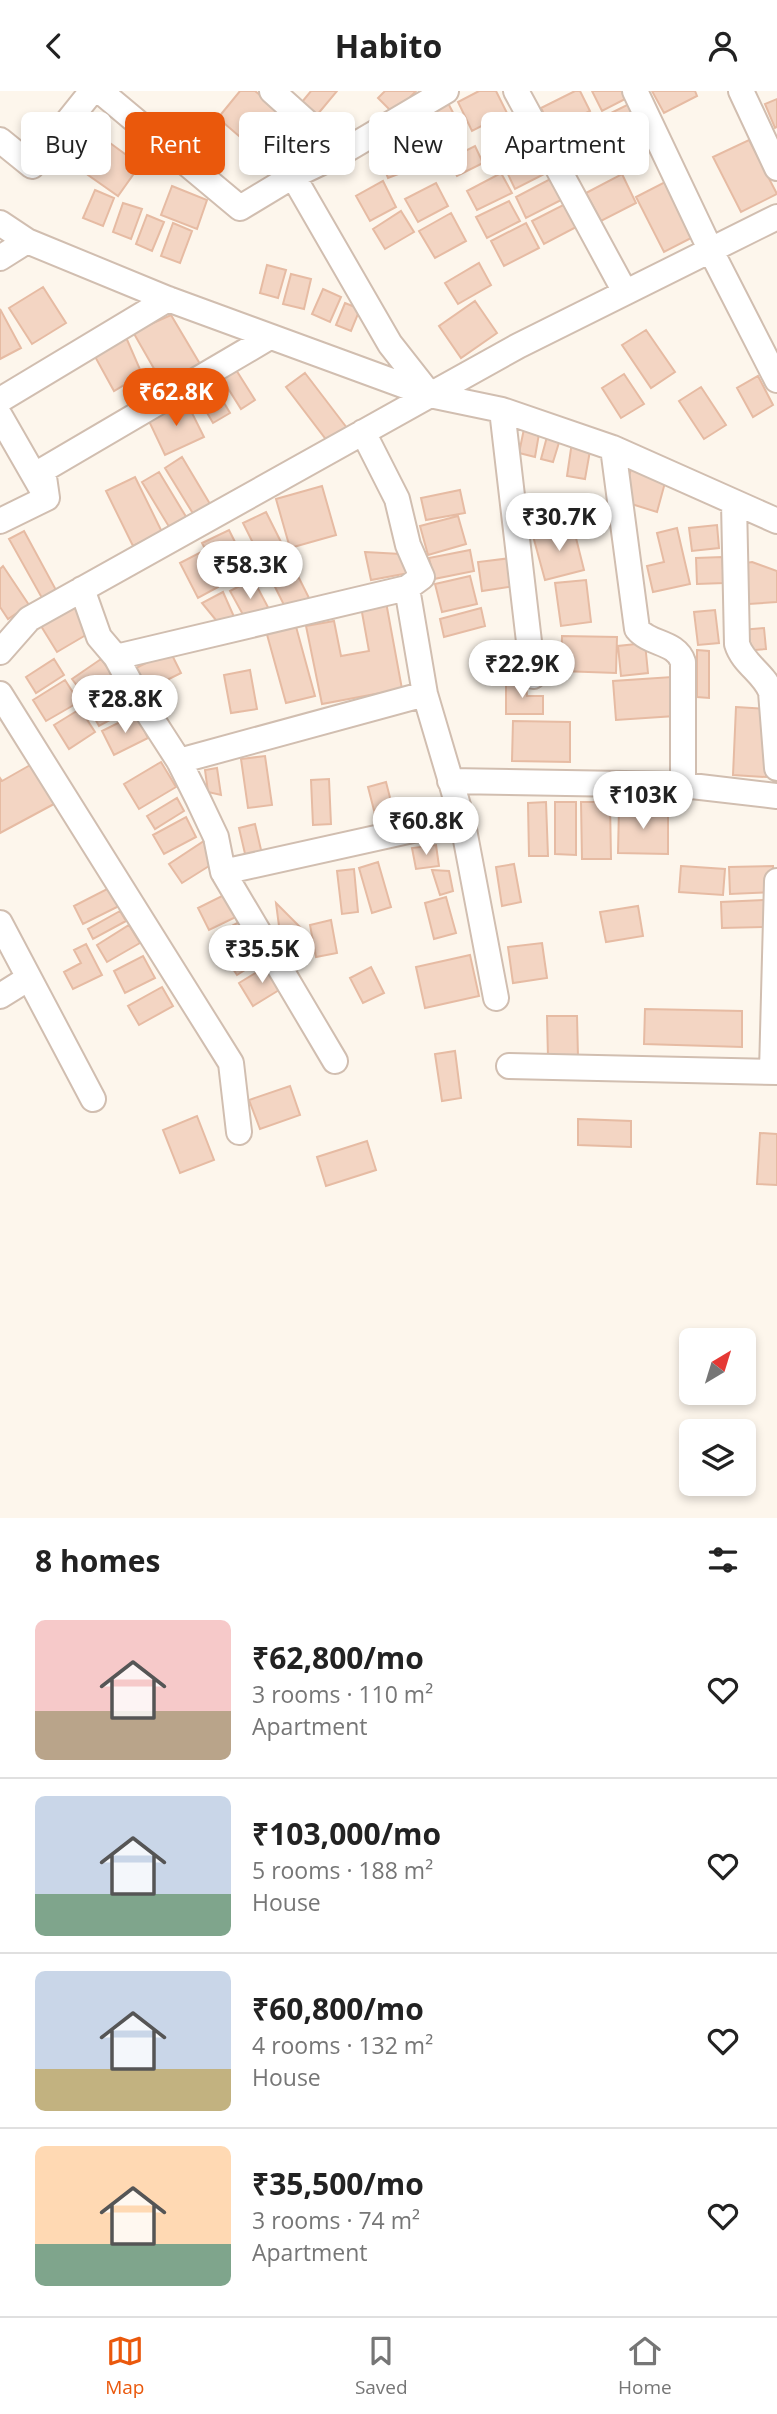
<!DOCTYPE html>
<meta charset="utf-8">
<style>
:root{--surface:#fff;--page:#f2f2f2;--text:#222;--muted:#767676;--line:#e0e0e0;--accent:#ea580c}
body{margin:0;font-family:"Open Sans",sans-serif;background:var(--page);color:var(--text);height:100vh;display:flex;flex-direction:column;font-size:26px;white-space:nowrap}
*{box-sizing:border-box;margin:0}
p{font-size:23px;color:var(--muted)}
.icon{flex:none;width:38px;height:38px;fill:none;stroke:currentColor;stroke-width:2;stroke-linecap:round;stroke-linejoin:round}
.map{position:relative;height:1427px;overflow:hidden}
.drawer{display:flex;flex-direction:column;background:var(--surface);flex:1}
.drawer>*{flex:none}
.banner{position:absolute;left:21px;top:21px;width:735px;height:63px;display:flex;gap:14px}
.needle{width:46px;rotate:38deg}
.controls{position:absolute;left:679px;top:1237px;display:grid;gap:14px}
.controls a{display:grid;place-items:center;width:77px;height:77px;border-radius:10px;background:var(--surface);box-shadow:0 4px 10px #0003;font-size:35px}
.price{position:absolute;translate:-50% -60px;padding:0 16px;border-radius:24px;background:#fff;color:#222;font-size:23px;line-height:46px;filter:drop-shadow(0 2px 4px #0008)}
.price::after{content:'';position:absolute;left:50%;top:42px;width:21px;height:16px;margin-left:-10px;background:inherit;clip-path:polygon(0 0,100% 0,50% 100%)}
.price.active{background:var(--accent);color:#fff}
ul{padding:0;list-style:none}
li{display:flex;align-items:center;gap:21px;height:175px;padding:0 35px}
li+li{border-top:2px solid var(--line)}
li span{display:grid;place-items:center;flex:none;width:196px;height:140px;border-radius:10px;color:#555}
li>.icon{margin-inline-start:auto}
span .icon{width:84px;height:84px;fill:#fffc;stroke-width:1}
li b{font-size:30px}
h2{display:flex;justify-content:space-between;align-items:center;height:84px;padding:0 35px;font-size:30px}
.chip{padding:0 24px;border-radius:10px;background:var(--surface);box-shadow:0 4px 10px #0003;font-size:24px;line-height:63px}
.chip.active{background:var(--accent);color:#fff}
header{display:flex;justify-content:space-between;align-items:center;height:91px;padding:0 35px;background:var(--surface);font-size:32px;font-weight:700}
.dock{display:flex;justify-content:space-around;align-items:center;height:98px;border-top:2px solid var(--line);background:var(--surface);font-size:19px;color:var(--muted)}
.dock a{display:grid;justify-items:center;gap:4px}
.dock .active{color:var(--accent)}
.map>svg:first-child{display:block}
.building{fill:#f3d5c3;stroke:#e6bba3;stroke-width:2}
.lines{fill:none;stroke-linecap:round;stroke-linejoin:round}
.street-casing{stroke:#d1beb0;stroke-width:28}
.street{stroke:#fff;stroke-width:24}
</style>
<header><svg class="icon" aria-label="back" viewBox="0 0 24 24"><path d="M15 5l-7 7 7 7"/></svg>Habito<svg class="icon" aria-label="person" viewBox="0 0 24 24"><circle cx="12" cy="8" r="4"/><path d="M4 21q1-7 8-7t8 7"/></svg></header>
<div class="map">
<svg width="777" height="1427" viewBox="0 0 777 1427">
<rect width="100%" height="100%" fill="#fdf6ec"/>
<path class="building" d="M240 0H255L282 22 253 57 218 27Z
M311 0H337L317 24 302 11Z
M385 0H416L394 23 378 7Z
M479 0H496L507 22 472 40 458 11Z
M575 0H580L590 20 552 39 541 17Z
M592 0H626L629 6 602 20Z
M652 0H695L697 5 664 22Z
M777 8V36L775 37 765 13Z
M633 11 644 32 614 47 603 26Z
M448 12 461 37 425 55 413 30Z
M593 24 607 50 568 69 555 44Z
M415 45 425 73 388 87 377 59Z
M749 49 777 103 741 121 713 66Z
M110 52 140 74 118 105 88 84Z
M475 55 483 72 457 85 449 68Z
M542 55 554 78 515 98 504 75Z
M501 82 512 102 477 119 467 100Z
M622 83 636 112 601 130 586 102Z
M556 85 567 106 526 127 516 106Z
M383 90 396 116 370 130 356 105Z
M667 90 695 145 664 161 636 106Z
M436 92 448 115 418 131 405 108Z
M172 95 207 109 197 138 161 124Z
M95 99 114 107 103 135 83 127Z
M509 110 520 130 487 147 476 126Z
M569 111 580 134 544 153 532 130Z
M123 112 142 118 131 148 113 141Z
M401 120 414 141 385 158 373 138Z
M451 122 466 150 435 167 419 140Z
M147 124 164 131 152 160 136 153Z
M173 132 192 140 180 172 161 165Z
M526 132 539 157 504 175 491 150Z
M479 172 491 194 458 213 445 192Z
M267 174 286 179 278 207 260 202Z
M291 183 311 188 304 218 283 213Z
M43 196 66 232 32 253 9 217Z
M323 198 341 206 330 231 312 223Z
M475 210 497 242 461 267 439 235Z
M345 212 360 218 351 240 336 234Z
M0 218 21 257 0 268Z
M171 224 200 273 164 295 133 241Z
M646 239 675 281 651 297 622 254Z
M125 244 142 283 114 300 93 262Z
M233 274 255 309 241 318 219 283Z
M305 282 347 337 328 351 286 296Z
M624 283 644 313 621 327 602 297Z
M758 285 773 314 753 326 737 297Z
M210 288 230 322 213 332 193 298Z
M701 296 726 334 704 348 679 310Z
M186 310 204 346 165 364 148 328Z
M525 333 540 337 535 366 519 362Z
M548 342 561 345 553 371 541 368Z
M572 351 591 354 585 388 567 385Z
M182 366 213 418 197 429 165 377Z
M631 378 666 388 657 421 622 410Z
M159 381 188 429 171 439 142 391Z
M135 386 162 441 133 455 106 400Z
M322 395 336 444 290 457 276 408Z
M460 399 465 422 426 429 421 407Z
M266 421 309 507 286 518 243 432Z
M458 425 466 453 428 464 420 435Z
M717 434 719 457 692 460 689 437Z
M573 435 584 479 545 489 533 445Z
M677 437 690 493 653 501 647 475 664 471 657 442Z
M229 439 250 481 224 494 202 452Z
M24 440 56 499 42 507 9 448Z
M470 459 474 480 434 488 429 467Z
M201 461 218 496 198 507 180 472Z
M365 461 401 463 414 481 371 489Z
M722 466 724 492 697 493 696 467Z
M511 467 515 495 482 500 478 471Z
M752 471 777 480V511L749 513 745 472Z
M3 475 29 514 8 528 0 516V478Z
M470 485 477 513 442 521 435 493Z
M253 488 270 520 247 531 230 500Z
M586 489 591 531 561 535 555 492Z
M223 501 235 528 220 534 202 512Z
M386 511 402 598 322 613 306 535 334 530 341 565 369 560 361 516Z
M74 514 91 541 57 561 41 535Z
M481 517 485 535 444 546 440 528Z
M715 519 719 552 698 554 694 521Z
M295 532 315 605 286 612 266 540Z
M764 537 766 558 743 560 741 539Z
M562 545 617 546 616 582 561 580Z
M645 552 648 582 621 585 618 555Z
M697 559 709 560V607L697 606Z
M170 560 181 582 143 601 132 579Z
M54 568 64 584 36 602 26 586Z
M101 568 115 587 86 607 72 588Z
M250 579 257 618 231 622 224 584Z
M672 586 675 625 616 629 613 590Z
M65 589 79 611 46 630 33 609Z
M506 591H526L527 605H543V623H506Z
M120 594 132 617 99 635 86 612Z
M736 616 769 618 766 686 733 684Z
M80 618 95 641 69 658 54 634Z
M136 623 148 647 114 664 102 640Z
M513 630 570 631V671L512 670Z
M265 665 272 714 248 717 241 668Z
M161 671 176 696 139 718 124 693Z
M32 673 54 713 0 742V687L2 690Z
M217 677 221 704 208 701 205 679Z
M329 688 331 733 313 734 311 689Z
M386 691 396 730 378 735 368 696Z
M177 707 184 720 155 738 147 725Z
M546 711 548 765H529L528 712Z
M555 711H576V764L555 763Z
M581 711H610L611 768H582Z
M619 716 668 717V763L618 762Z
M186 726 196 746 164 763 153 744Z
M255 733 262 763 246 767 239 737Z
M204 750 217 770 182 792 169 773Z
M436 754 439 775 416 778 412 757Z
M378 771 391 816 372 822 359 777Z
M514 773 521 811 502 815 496 776Z
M681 775 725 778 723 804 679 801Z
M773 775 774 801 730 803 729 776Z
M354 778 358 821 342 823 337 780Z
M432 779 449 780 453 800 440 804Z
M109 797 119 815 83 833 74 815Z
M230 801 242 823 209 839 198 817Z
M446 806 456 842 434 848 425 812Z
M765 809 766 836 722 837 721 811Z
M276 812 304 840 280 843Z
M638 815 643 845 606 851 600 821Z
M120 820 126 830 93 848 88 838Z
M243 829 252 846 223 861 214 844Z
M331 829 337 862 316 866 310 834Z
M129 834 140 852 107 871 97 854Z
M300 840 304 870 284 873 280 843Z
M542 852 547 887 513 892 508 856Z
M86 853 102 884 73 898 64 881 81 872 74 859Z
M256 855 264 867 237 884 229 872Z
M470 864 479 905 425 917 416 876Z
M143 865 155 887 125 902 114 880Z
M270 873 284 896 253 915 239 892Z
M371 876 384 902 363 912 350 887Z
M162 896 173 915 139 934 128 915Z
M645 918 742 920V956L644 953Z
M547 925H577L578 966H548Z
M455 960 461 1007 442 1010 435 963Z
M290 995 300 1024 260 1038 249 1009Z
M197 1025 214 1069 180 1082 163 1039Z
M578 1028 631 1030V1056L578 1054Z
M760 1042 777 1043V1094L757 1093Z
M367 1050 376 1079 326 1095 317 1066Z"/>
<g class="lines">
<defs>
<path id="street" d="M100 0 240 117 293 85
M272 0 341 62
M516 0 625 201
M635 0 711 160 777 289
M741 0 777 77
M0 49 32 75 92 0
M777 126 518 255 430 304 502 319 613 357 777 430
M0 132 27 150 168 208 430 304 29 528 0 561
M0 167 27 150
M430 304 390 253 293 85 341 62 446 0
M0 309 168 208
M502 319 533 585
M0 325 43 400
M363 341 397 408 408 454 422 486 407 497 425 603 462 728 496 907
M613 357 637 538C650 554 676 550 683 571V694
M734 412 737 553C743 573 764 582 771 601L777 677
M0 430 47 407 43 379 268 247
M82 498 99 546 116 566 139 608 179 670 198 708 216 746 223 781 335 970
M116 566 407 497
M0 603 231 972 239 1041
M179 670 425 603
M450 690 683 694 777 705
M223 781 462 728
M0 832 93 1008
M0 905 29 887
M509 975 777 981
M772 980 777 790"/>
</defs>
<use href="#street" class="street-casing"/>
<use href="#street" class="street"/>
</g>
</svg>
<div class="controls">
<a><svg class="needle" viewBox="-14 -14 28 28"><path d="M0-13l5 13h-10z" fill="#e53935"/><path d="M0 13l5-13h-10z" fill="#767676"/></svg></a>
<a><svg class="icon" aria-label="layers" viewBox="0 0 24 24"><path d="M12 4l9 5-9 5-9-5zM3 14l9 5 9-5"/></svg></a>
</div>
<b class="price active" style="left:176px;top:337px">₹62.8K</b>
<b class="price" style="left:559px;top:462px">₹30.7K</b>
<b class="price" style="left:250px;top:510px">₹58.3K</b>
<b class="price" style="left:522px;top:609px">₹22.9K</b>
<b class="price" style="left:125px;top:644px">₹28.8K</b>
<b class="price" style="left:643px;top:740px">₹103K</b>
<b class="price" style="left:426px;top:766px">₹60.8K</b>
<b class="price" style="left:262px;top:894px">₹35.5K</b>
<div class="banner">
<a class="chip">Buy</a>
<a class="chip active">Rent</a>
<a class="chip">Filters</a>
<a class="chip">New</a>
<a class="chip">Apartment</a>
</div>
</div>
<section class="drawer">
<h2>8 homes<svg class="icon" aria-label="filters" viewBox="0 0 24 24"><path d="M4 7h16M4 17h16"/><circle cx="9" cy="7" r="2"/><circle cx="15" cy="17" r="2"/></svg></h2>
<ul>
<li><span style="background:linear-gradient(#f6c9c9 65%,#b9a48a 0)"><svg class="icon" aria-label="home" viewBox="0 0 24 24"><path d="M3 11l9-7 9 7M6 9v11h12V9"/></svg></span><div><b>₹62,800/mo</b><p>3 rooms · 110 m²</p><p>Apartment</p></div><svg class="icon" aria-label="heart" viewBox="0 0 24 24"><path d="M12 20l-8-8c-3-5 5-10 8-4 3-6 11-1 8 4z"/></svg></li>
<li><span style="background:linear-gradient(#c9d6e8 70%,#7fa58c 0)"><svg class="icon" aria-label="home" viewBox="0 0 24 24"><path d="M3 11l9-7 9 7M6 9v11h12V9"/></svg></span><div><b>₹103,000/mo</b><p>5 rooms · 188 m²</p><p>House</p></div><svg class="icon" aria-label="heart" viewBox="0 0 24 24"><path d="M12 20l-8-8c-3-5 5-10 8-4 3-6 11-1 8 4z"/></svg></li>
<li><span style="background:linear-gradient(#c9d6e8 70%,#c2b280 0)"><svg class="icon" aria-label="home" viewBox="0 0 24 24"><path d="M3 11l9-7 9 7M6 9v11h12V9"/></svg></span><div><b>₹60,800/mo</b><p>4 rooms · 132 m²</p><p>House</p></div><svg class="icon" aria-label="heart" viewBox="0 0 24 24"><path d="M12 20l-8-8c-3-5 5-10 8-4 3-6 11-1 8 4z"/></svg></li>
<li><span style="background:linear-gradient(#ffd9b3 70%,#7fa58c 0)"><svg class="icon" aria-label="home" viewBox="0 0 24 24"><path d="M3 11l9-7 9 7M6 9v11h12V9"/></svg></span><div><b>₹35,500/mo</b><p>3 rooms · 74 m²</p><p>Apartment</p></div><svg class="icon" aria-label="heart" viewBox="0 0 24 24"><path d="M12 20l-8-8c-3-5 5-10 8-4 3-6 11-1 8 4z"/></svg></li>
</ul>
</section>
<nav class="dock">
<a class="active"><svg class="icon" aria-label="map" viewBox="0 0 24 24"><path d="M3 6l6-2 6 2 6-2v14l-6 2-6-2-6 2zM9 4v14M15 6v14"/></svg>Map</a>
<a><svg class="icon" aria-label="saved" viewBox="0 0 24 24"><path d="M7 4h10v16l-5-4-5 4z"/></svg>Saved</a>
<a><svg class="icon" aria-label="home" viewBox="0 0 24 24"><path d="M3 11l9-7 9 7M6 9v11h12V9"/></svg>Home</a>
</nav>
